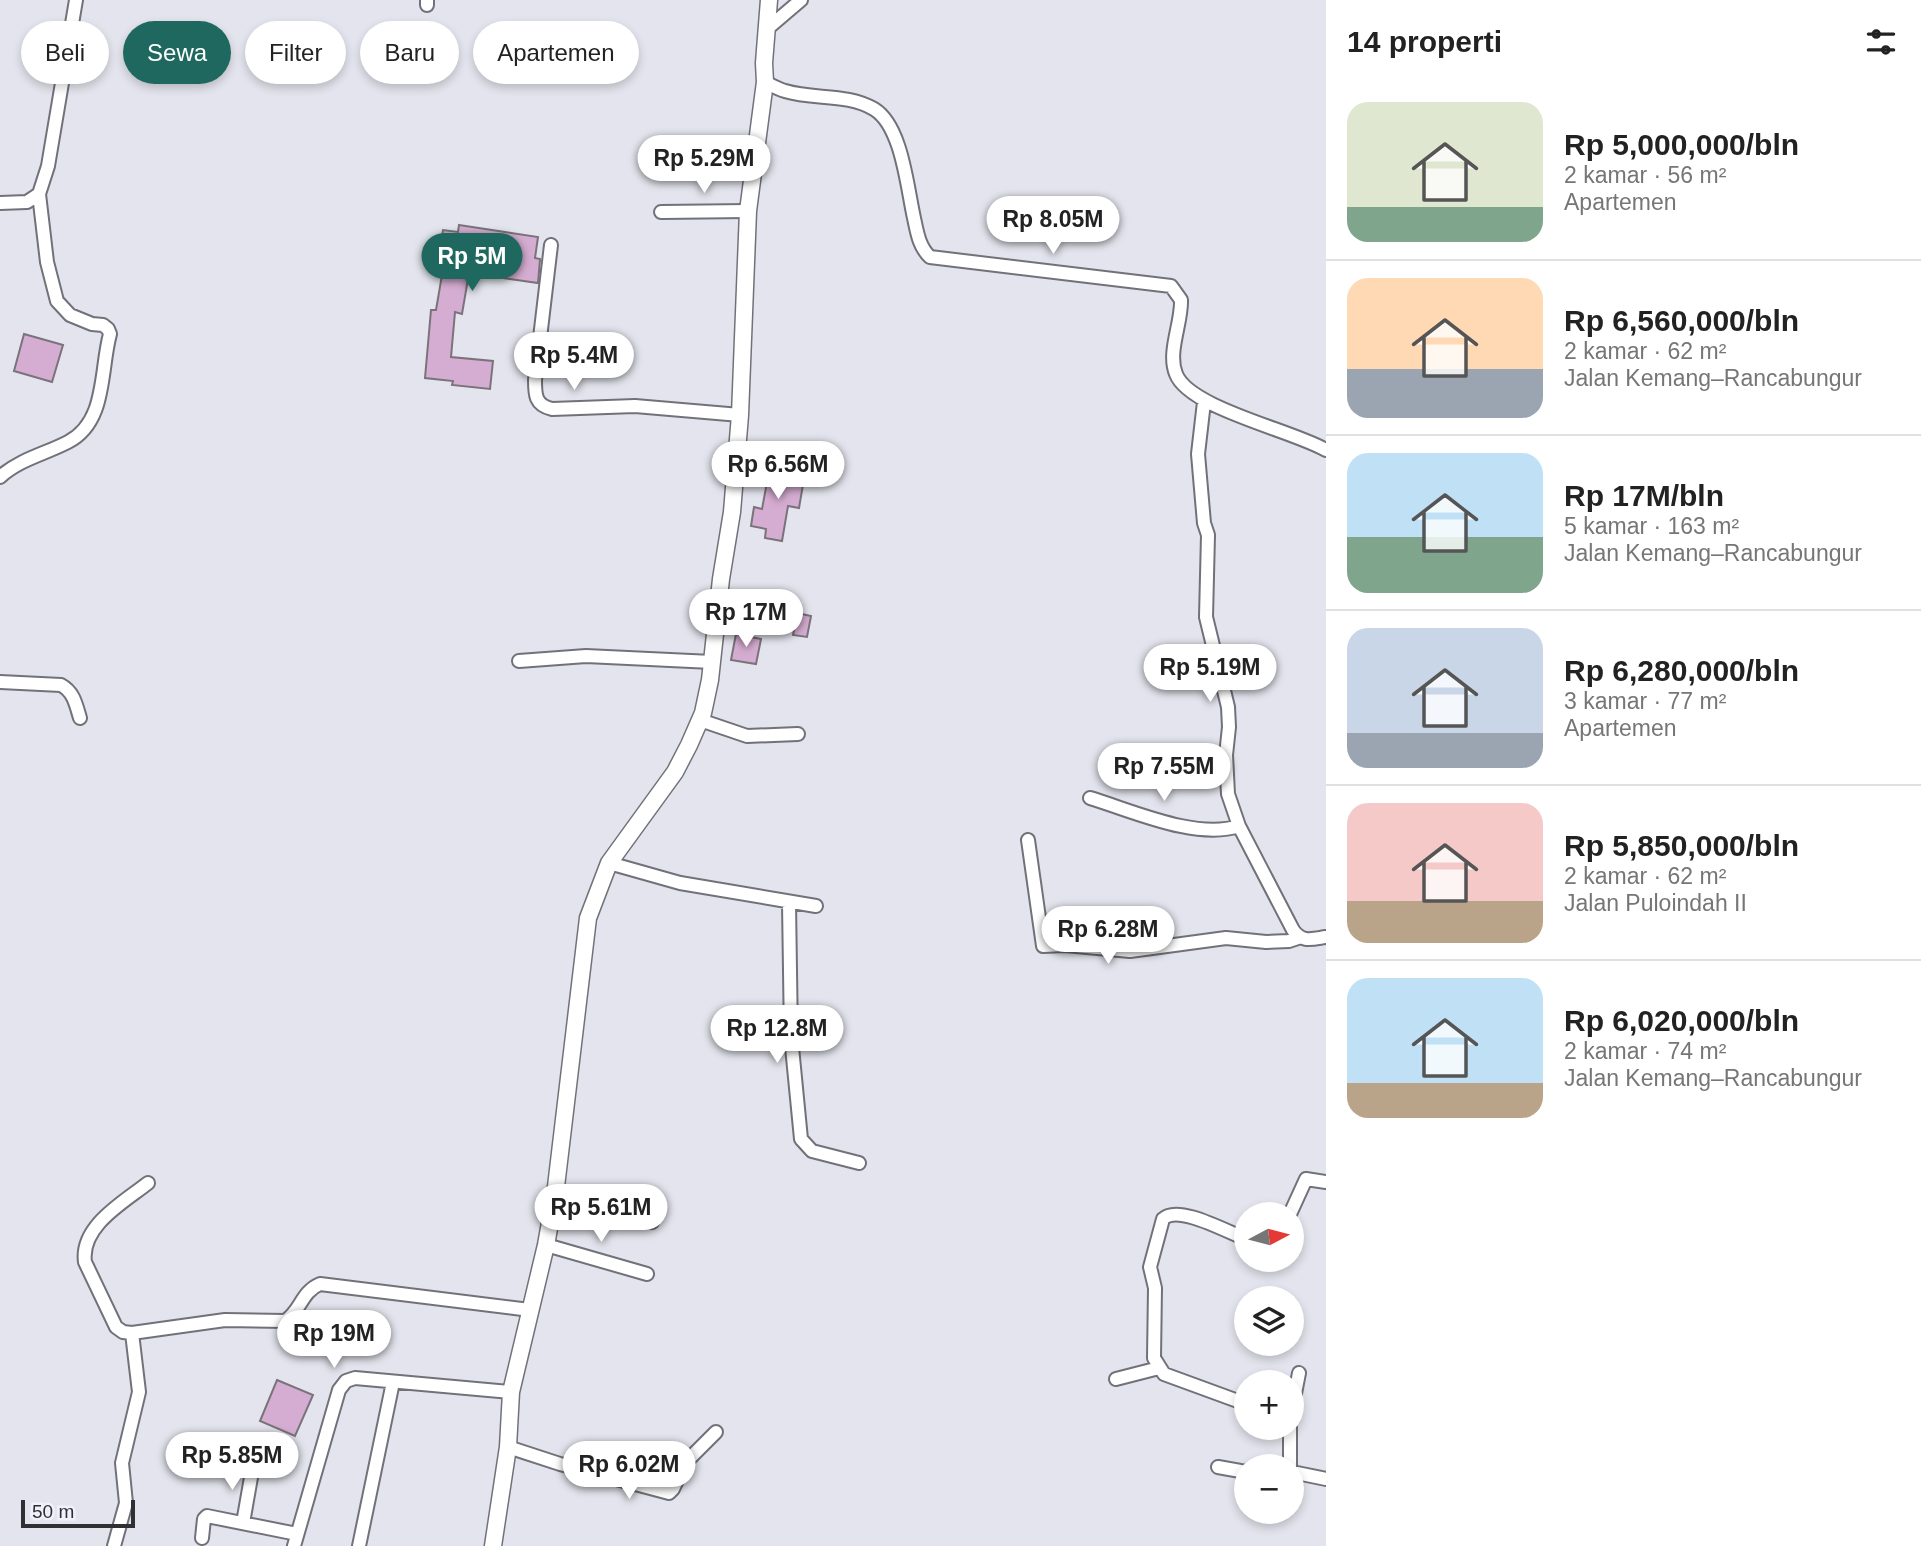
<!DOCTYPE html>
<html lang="id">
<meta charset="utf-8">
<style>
:root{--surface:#fff;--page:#f2f2f2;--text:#222;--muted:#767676;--line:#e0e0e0;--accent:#1f685f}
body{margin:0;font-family:Helvetica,sans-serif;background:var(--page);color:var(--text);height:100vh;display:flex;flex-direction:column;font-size:26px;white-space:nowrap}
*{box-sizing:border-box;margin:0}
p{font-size:23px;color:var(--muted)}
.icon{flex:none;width:38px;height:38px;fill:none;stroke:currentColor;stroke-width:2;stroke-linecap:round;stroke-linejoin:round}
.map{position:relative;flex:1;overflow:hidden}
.details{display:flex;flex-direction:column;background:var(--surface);width:595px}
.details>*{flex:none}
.top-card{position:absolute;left:21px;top:21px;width:665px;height:63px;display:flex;gap:14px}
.needle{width:46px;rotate:83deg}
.tools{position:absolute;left:1234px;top:1202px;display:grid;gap:14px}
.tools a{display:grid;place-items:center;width:70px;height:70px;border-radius:50%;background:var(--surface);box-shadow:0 4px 10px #0003;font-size:35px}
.scale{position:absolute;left:21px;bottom:18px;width:114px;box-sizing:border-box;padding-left:7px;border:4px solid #303034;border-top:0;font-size:19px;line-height:24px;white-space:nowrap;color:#303034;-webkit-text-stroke:5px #f0f1fa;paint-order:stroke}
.price{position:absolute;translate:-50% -60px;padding:0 16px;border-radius:24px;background:#fff;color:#222;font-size:23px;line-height:46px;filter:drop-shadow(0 2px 4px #0008)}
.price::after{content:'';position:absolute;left:50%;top:42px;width:21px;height:16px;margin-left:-10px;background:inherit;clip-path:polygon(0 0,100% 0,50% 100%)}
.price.selected{background:var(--accent);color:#fff}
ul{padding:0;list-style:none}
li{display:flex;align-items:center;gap:21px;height:175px;padding:0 21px}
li+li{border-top:2px solid var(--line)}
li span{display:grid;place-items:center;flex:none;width:196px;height:140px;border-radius:21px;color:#555}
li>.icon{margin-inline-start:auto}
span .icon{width:84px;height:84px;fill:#fffc;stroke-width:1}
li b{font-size:30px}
h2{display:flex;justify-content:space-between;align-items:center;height:84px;padding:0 21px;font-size:30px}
.chip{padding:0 24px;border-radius:32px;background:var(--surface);box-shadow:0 4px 10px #0003;font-size:24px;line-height:63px}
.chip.selected{background:var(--accent);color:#fff}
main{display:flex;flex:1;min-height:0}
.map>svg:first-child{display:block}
.building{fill:#d6add2;stroke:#7a7379;stroke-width:2}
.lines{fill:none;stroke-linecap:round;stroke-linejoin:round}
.minor-casing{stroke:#717279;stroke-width:16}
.tertiary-casing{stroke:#717279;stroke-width:19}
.minor{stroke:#fff;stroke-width:12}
.tertiary{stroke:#fff;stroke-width:16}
</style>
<main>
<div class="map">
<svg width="1326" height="1546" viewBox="0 0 1326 1546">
<rect width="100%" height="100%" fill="#e3e4ed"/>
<path class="building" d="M459 225 538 237 535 258 540 259 538 283 469 273 462 314 455 312 451 357 493 361 490 389 452 385 453 381 425 378 431 310H436L442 275 436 274 443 230 458 232Z
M24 334 63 345 52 382 14 371Z
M770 466 805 473 799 508 788 506 782 541 765 538 766 529 751 526 754 507 762 509Z
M797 613 811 616 807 637 793 635Z
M736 634 761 639 756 664 731 660Z
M277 1380 313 1395 295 1436 260 1421Z"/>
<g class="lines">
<defs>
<path id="minor" d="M427 5V0
M767 29 801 0
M765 82C771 85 778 89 785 91 814 100 847 93 874 109 902 126 907 187 914 218 917 232 919 247 930 257L1171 286 1181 300C1182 323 1167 352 1176 374 1189 408 1291 430 1326 450
M0 203 27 202 39 194
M661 212 748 211
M551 245 535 380C535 395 535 405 552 409L635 406 740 415
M1204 402 1198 454 1204 523 1208 535 1206 617 1228 707 1229 727 1226 755 1228 794 1239 826 1293 930C1302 943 1312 939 1326 937
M0 477C20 459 45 454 68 442 107 422 100 370 110 334L108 329 103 325 92 324 70 315 57 301 47 262 39 194 48 166 76 0
M519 661 586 656 712 662
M0 682 61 685C74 692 76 705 80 718
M700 720 747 736 798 734
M1090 798C1133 811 1196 840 1239 826
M1028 840 1043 946 1065 945 1130 951 1226 938 1266 942 1289 941 1298 938
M609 863 680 883 816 906
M789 903 791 1037 801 1139 812 1151 859 1163
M148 1183C124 1202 80 1226 85 1262L116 1327 123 1332 132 1333 225 1320 285 1321C301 1311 301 1292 320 1284L530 1310
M555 1195 652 1222
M1290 1214 1306 1179 1326 1182
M1246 1239C1227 1232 1178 1204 1163 1219L1150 1267 1155 1288 1154 1358 1164 1374 1246 1404
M546 1245 647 1274
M1116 1379 1159 1368
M1292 1409 1299 1373
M1290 1428V1466
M508 1447 560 1464 669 1493 673 1489 685 1463 716 1432
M1218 1467 1246 1472
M1292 1472 1326 1479
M243 1523 253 1466
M202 1538 204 1519 207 1516 297 1534
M114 1546 126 1503 122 1463 139 1392 132 1333
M294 1546 339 1390 346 1381 355 1378 511 1392
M359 1546 393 1382"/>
<path id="tertiary" d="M493 1546 508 1447 511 1392 546 1245 555 1195 588 918 609 863 675 772 689 745 703 713 710 680 721 579 732 512 740 415 748 211 765 82 764 63 769 0"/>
</defs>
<use href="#minor" class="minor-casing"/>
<use href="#tertiary" class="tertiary-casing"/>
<use href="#minor" class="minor"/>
<use href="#tertiary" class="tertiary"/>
</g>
</svg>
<div class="tools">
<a><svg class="needle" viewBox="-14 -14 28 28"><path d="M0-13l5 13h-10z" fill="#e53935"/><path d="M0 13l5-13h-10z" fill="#767676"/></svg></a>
<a><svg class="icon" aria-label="layers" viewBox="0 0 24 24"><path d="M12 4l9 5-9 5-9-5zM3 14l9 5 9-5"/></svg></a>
<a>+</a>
<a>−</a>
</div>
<div class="scale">50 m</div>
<b class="price" style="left:704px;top:195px">Rp 5.29M</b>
<b class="price" style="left:1053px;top:256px">Rp 8.05M</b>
<b class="price selected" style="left:472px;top:293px">Rp 5M</b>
<b class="price" style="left:574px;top:392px">Rp 5.4M</b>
<b class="price" style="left:778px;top:501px">Rp 6.56M</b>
<b class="price" style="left:746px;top:649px">Rp 17M</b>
<b class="price" style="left:1210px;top:704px">Rp 5.19M</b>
<b class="price" style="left:1164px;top:803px">Rp 7.55M</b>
<b class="price" style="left:1108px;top:966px">Rp 6.28M</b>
<b class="price" style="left:777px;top:1065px">Rp 12.8M</b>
<b class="price" style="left:601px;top:1244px">Rp 5.61M</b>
<b class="price" style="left:334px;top:1370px">Rp 19M</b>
<b class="price" style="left:232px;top:1492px">Rp 5.85M</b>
<b class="price" style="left:629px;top:1501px">Rp 6.02M</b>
<div class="top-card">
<a class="chip">Beli</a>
<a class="chip selected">Sewa</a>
<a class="chip">Filter</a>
<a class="chip">Baru</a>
<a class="chip">Apartemen</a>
</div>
</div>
<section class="details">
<h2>14 properti<svg class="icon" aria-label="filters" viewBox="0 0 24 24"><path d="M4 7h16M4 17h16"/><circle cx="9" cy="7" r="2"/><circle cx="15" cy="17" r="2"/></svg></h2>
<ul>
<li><span style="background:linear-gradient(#dfe7d0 75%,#7fa58c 0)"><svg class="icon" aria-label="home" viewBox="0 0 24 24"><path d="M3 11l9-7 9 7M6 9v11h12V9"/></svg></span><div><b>Rp 5,000,000/bln</b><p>2 kamar · 56 m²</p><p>Apartemen</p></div></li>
<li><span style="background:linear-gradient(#ffd9b3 65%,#9aa5b1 0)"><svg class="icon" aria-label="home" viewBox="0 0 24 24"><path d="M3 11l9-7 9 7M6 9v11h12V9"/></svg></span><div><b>Rp 6,560,000/bln</b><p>2 kamar · 62 m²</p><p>Jalan Kemang–Rancabungur</p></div></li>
<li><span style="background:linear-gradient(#bfe0f5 60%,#7fa58c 0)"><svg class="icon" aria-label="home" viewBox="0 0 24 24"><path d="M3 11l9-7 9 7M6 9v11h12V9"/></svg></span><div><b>Rp 17M/bln</b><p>5 kamar · 163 m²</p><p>Jalan Kemang–Rancabungur</p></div></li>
<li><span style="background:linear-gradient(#c9d6e8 75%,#9aa5b1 0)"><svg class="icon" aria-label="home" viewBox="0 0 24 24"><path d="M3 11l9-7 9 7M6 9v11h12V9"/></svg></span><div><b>Rp 6,280,000/bln</b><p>3 kamar · 77 m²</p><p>Apartemen</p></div></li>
<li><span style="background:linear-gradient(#f6c9c9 70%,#b9a48a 0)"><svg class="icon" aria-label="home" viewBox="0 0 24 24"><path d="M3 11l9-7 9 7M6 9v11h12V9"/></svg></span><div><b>Rp 5,850,000/bln</b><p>2 kamar · 62 m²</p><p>Jalan Puloindah II</p></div></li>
<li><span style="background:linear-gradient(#bfe0f5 75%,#b9a48a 0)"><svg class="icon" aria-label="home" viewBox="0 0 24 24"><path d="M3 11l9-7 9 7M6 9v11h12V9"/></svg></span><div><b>Rp 6,020,000/bln</b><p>2 kamar · 74 m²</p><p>Jalan Kemang–Rancabungur</p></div></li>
</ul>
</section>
</main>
